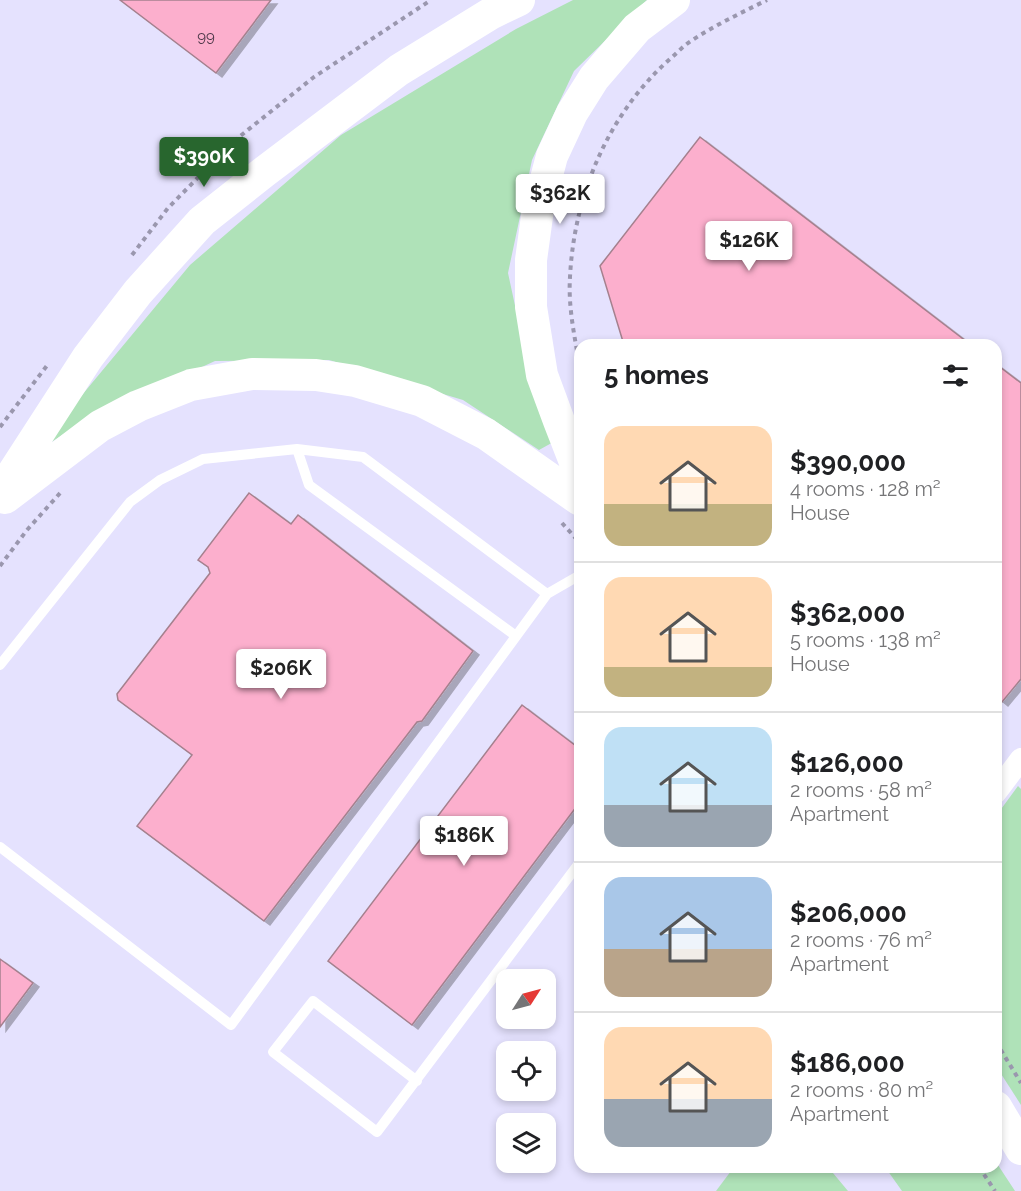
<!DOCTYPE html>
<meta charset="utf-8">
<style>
:root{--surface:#fff;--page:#f2f2f2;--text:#202124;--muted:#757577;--line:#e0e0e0;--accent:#28662e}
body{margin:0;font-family:Raleway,sans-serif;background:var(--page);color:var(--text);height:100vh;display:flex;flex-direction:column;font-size:22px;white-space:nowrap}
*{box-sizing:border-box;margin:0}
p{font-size:20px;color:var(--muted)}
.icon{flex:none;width:33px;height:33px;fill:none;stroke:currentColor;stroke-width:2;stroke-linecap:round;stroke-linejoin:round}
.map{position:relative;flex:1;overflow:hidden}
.details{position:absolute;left:574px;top:339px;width:428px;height:834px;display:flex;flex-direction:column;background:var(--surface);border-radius:18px;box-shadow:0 3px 9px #0003}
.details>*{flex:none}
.needle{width:39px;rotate:54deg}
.buttons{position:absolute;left:496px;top:969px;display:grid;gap:12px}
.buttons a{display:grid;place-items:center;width:60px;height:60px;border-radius:12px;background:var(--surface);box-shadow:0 3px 9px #0003;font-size:30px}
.price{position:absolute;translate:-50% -51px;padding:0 14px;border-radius:6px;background:#fff;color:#222;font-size:20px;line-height:39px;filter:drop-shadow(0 2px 3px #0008)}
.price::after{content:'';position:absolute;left:50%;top:36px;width:18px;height:14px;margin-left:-9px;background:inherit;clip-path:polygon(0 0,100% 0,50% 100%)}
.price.selected{background:var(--accent);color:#fff}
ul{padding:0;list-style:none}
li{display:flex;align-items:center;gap:18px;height:150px;padding:0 30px}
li+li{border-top:2px solid var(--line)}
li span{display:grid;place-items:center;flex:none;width:168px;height:120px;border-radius:18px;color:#555}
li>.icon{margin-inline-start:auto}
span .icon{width:72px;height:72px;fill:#fffc;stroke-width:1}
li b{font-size:26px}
h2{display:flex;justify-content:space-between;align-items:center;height:72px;padding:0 30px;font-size:26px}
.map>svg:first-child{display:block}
.green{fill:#afe2b8}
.building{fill:#fcafcd;stroke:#a5818e;stroke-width:1.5;filter:url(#shadow)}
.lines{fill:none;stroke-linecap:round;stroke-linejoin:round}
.path{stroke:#9a97ae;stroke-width:4;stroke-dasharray:4.5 4.5;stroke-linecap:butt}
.lane{stroke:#fff;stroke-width:10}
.street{stroke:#fff;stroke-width:22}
.secondary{stroke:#fff;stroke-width:32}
.labels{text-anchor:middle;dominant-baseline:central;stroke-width:4.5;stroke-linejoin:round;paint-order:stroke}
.number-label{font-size:15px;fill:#4d3849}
</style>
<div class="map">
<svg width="1021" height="1191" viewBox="0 0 1021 1191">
<defs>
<filter id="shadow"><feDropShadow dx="6" dy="4" stdDeviation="0" flood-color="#0004"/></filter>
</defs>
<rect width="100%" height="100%" fill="#e5e2fe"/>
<path class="green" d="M573 0H647L574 71 532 160 508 273 534 394 557 440 539 450 463 400 329 360 215 361 84 421 33 454 190 265 341 135 516 29Z
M1018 786 1021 789V1105L996 1066V816Z
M996 1162 1015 1191H902L885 1167H996Z
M734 1167H828L848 1191H716Z"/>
<path class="building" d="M120 0H271L216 73Z
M700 137 971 345H624L600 266Z
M996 364 1021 383V679L1002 702 996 697Z
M249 493 291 524 298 515 473 651 422 721 417 722 264 921 137 826 192 755 118 700 117 694 210 573 208 567 198 560Z
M522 705 580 749V802L412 1025 328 961Z
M0 959 33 983 0 1027Z"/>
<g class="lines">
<path class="path" d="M132 255 168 208 234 141 314 77 431 0
M580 368C575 338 568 308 570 277 574 195 608 114 670 59 677 53 683 46 691 41 715 25 741 13 767 0
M0 427 49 363
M562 523 580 543
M0 566 27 530 61 492
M996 1042 1021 1083
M979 1167 995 1191"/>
<path class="lane" d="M297 449 309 485 516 636
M547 594 580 575
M0 665 130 502 160 480 203 459 297 449 363 457 547 594 231 1025 0 847
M417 1081 313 1001 273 1052 377 1132 580 862"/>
<path class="street" d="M996 792 1021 759"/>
<path class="secondary" d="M580 475 559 421 542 375 531 307V260L538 209 552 156 572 113 594 78 637 28 674 0
M0 493 88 357 138 292 202 221 264 172 399 70 490 14 519 0
M5 498 100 426 138 406 191 385 252 374 316 375 355 381 422 401 486 434 580 500
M996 1107 1021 1149"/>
</g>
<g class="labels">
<g class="number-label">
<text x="206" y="37">99</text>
</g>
</g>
</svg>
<div class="buttons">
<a><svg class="needle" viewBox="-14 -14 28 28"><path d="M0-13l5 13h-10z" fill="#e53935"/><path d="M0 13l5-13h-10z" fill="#757577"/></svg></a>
<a><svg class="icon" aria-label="locate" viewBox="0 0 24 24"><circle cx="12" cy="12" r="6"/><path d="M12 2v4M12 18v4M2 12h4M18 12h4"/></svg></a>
<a><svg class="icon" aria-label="layers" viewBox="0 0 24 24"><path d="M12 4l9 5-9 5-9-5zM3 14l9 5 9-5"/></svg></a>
</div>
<b class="price selected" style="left:204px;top:188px">$390K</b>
<b class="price" style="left:560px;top:225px">$362K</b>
<b class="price" style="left:749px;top:272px">$126K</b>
<b class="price" style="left:281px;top:700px">$206K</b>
<b class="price" style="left:464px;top:867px">$186K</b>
<section class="details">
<h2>5 homes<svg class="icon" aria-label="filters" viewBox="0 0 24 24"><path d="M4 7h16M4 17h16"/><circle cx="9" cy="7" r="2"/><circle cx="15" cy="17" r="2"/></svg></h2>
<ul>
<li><span style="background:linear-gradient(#ffd9b3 65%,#c2b280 0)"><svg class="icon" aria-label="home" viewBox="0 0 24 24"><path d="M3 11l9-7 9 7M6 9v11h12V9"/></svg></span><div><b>$390,000</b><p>4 rooms · 128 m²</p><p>House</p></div></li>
<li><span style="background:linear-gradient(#ffd9b3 75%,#c2b280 0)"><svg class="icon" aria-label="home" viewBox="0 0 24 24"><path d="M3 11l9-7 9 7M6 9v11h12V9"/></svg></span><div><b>$362,000</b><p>5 rooms · 138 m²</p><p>House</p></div></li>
<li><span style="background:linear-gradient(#bfe0f5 65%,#9aa5b1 0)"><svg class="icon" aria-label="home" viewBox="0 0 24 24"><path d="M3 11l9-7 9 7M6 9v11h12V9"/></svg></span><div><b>$126,000</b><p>2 rooms · 58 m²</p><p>Apartment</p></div></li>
<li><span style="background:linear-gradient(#a9c7e8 60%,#b9a48a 0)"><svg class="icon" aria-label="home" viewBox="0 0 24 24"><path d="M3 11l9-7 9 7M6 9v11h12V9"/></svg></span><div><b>$206,000</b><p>2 rooms · 76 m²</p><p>Apartment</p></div></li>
<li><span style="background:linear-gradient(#ffd9b3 60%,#9aa5b1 0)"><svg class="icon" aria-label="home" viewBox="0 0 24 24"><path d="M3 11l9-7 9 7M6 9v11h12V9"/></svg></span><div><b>$186,000</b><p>2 rooms · 80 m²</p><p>Apartment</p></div></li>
</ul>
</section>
</div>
